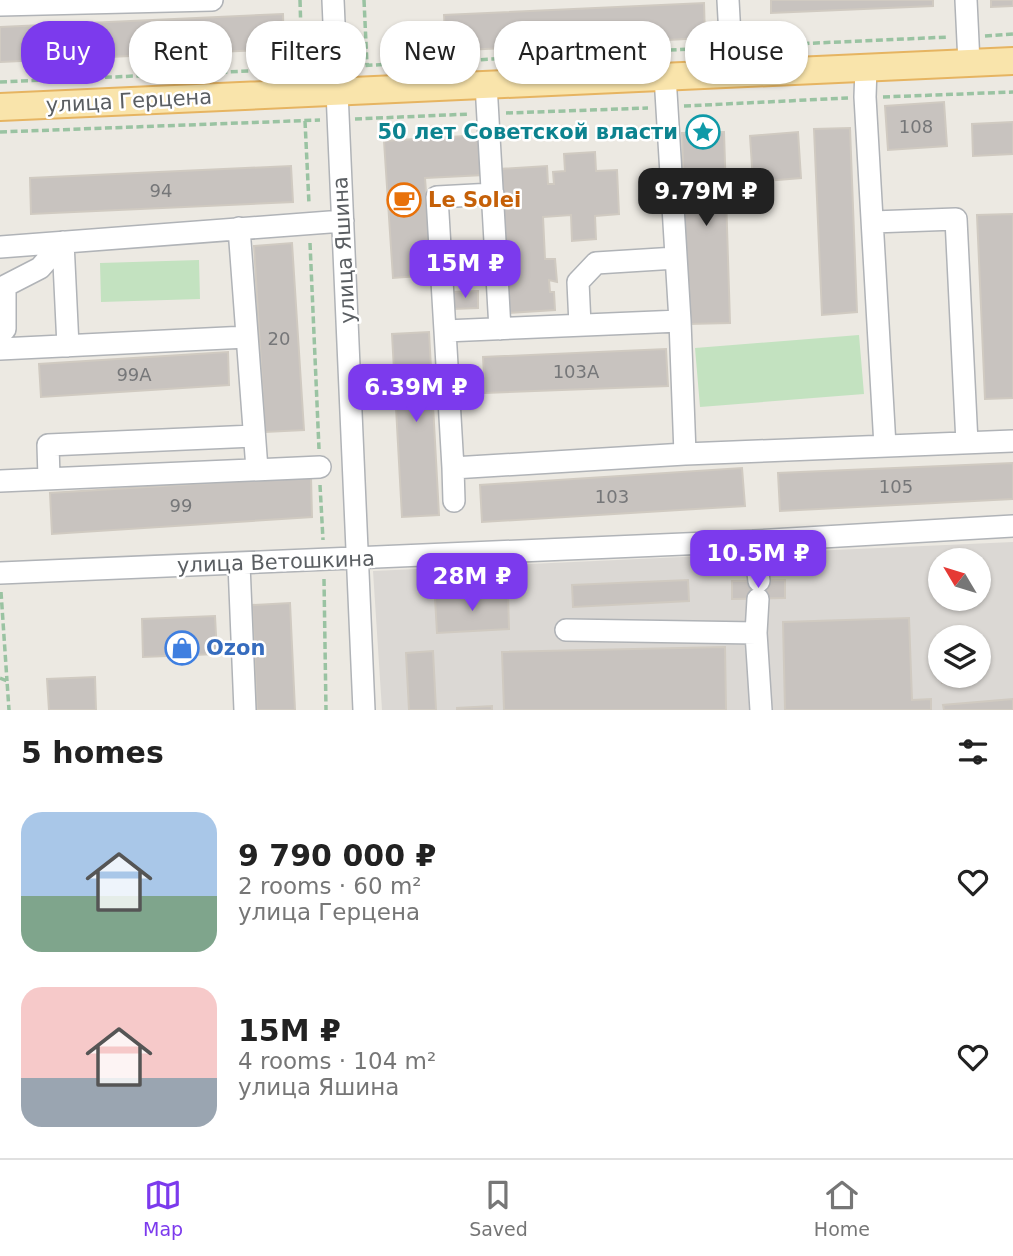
<!DOCTYPE html>
<meta charset="utf-8">
<style>
:root{--surface:#fff;--page:#f6f6f6;--text:#222;--muted:#767676;--line:#e0e0e0;--accent:#7c3aed}
body{margin:0;font-family:"DejaVu Sans",sans-serif;background:var(--page);color:var(--text);height:100vh;display:flex;flex-direction:column;font-size:26px;white-space:nowrap}
*{box-sizing:border-box;margin:0}
p{font-size:23px;color:var(--muted)}
.icon{flex:none;width:38px;height:38px;fill:none;stroke:currentColor;stroke-width:2;stroke-linecap:round;stroke-linejoin:round}
.map{position:relative;height:710px;overflow:hidden}
.drawer{display:flex;flex-direction:column;background:var(--surface);flex:1}
.drawer>*{flex:none}
.top-card{position:absolute;left:21px;top:21px;width:971px;height:63px;display:flex;gap:14px}
.needle{width:46px;rotate:308deg}
.fabs{position:absolute;left:928px;top:548px;display:grid;gap:14px}
.fabs a{display:grid;place-items:center;width:63px;height:63px;border-radius:50%;background:var(--surface);box-shadow:0 2px 5px #0004;font-size:35px}
.price{position:absolute;translate:-50% -60px;padding:0 16px;border-radius:14px;background:var(--accent);color:#fff;font-size:23px;line-height:46px;filter:drop-shadow(0 2px 4px #0008)}
.price::after{content:'';position:absolute;left:50%;top:42px;width:21px;height:16px;margin-left:-10px;background:inherit;clip-path:polygon(0 0,100% 0,50% 100%)}
.price.on{background:#222;color:#fff}
ul{padding:0;list-style:none}
li{display:flex;align-items:center;gap:21px;height:175px;padding:0 21px}
li span{display:grid;place-items:center;flex:none;width:196px;height:140px;border-radius:21px;color:#555}
li>.icon{margin-inline-start:auto}
span .icon{width:84px;height:84px;fill:#fffc;stroke-width:1}
li b{font-size:30px}
h2{display:flex;justify-content:space-between;align-items:center;height:84px;padding:0 21px;font-size:30px}
.chip{padding:0 24px;border-radius:28px;background:var(--surface);box-shadow:0 2px 5px #0004;font-size:24px;line-height:63px}
.chip.on{background:var(--accent);color:#fff}
.dock{display:flex;justify-content:space-around;align-items:center;height:98px;border-top:2px solid var(--line);background:var(--surface);font-size:19px;color:var(--muted)}
.dock a{display:grid;justify-items:center;gap:4px}
.dock .on{color:var(--accent)}
.map>svg:first-child{display:block}
.industrial{fill:#dbd8d4;fill-rule:evenodd}
.green{fill:#c3e2c0}
.building{fill:#c8c3bf;stroke:#d0cac1;stroke-width:2}
.lines{fill:none;stroke-linecap:round;stroke-linejoin:round}
.minor-casing{stroke:#b0b3b7;stroke-width:24}
.major-casing{stroke:#e6b461;stroke-width:30}
.path{stroke:#9ac3a2;stroke-width:3.5;stroke-dasharray:7 3.5;stroke-linecap:butt}
.minor{stroke:#fff;stroke-width:21}
.major{stroke:#f9e4ab;stroke-width:26}
.labels{text-anchor:middle;dominant-baseline:central;stroke-width:5;stroke-linejoin:round;paint-order:stroke}
.number-label{font-size:18px;fill:#767779}
.street-label{font-size:21px;fill:#5a5e62;stroke:#fff}
.culture-label{font-size:21px;font-weight:bold;fill:#0d838f;stroke:#fff;text-anchor:end}
.food-label{font-size:21px;font-weight:bold;fill:#c56008;stroke:#fff;text-anchor:start}
.shop-label{font-size:21px;font-weight:bold;fill:#366cbe;stroke:#fff;text-anchor:start}
</style>
<div class="map">
<svg width="1013" height="710" viewBox="0 0 1013 710">
<rect width="100%" height="100%" fill="#ece9e2"/>
<path class="industrial" d="M1013 542V710H382L373 571ZM940 560H978V598H940ZM940 637H978V676H940Z"/>
<path class="green" d="M199 260 200 299 101 302 100 263Z
M859 335 864 394 700 407 695 348Z"/>
<path class="building" d="M771 0H933V6L771 13Z
M991 0H1013V6L991 7Z
M704 3 705 38 446 51 444 15Z
M283 14 284 49 0 62V27Z
M944 102 947 146 888 150 885 106Z
M1013 122V154L973 156 972 124Z
M850 128 857 312 822 315 814 129Z
M724 132 730 323 688 324 682 133Z
M798 132 801 178 753 182 750 136Z
M481 135 484 175 425 178 432 275 393 278 384 141Z
M595 152 596 171 617 170 619 214 595 216 596 239 572 241 571 215 543 217 545 259H555L557 282 549 280 550 292H554L555 310 507 313 499 169 547 166 548 184H554L553 172 565 171 564 154Z
M291 166 293 202 31 214 30 178Z
M1013 214V398L985 399 977 215Z
M292 243 304 430 265 432 254 246Z
M478 291V308L452 309 451 292Z
M429 332 439 515 402 517 392 334Z
M666 349 668 386 485 393 483 357Z
M228 352 229 385 41 397 39 364Z
M1013 463V499L780 511 778 473Z
M742 468 745 506 482 522 480 485Z
M311 477 312 517 52 534 50 493Z
M932 570H940V586H934Z
M688 580 689 601 573 607 572 585Z
M785 580V598L732 599V581Z
M508 594 509 629 437 633 435 598Z
M290 603 295 710H257L252 605Z
M215 616 217 654 143 657 142 619Z
M909 618 912 700 931 699V710H785L783 622Z
M725 647 726 710H504L502 652Z
M433 651 436 710H409L406 653Z
M941 676H967V680L942 683Z
M95 677 96 710H49L47 679Z
M1013 699V710H944L943 705Z
M492 706V710H457V708Z"/>
<g class="lines">
<defs>
<path id="minor" d="M333 0 364 710
M728 0 732 73
M966 0 969 63
M0 5 212 0
M866 67 865 97 885 446
M665 76 680 321
M486 84 500 329
M873 222 956 219 967 443
M239 228 257 469
M63 242 68 346
M0 247 343 221
M580 325 578 282 596 263 676 258
M445 331 437 197 493 194
M0 334 5 329V286L40 268 63 242
M0 349 247 337
M685 454 680 321 445 331 453 468 685 454 1013 441
M453 468 454 501
M49 478 48 445 254 436
M0 481 320 467
M754 541 759 581
M239 564 245 710
M0 573 754 541 1013 526
M566 630 756 633 758 599
M756 633 761 710"/>
<path id="major" d="M0 107 1013 61"/>
</defs>
<use href="#minor" class="minor-casing"/>
<use href="#major" class="major-casing"/>
<path class="path" d="M300 0 302 68
M364 0 367 65
M985 36 1013 34
M750 46 949 37
M355 66 711 48
M0 82 316 68
M883 97 1013 92
M684 106 848 98
M506 113 648 108
M355 119 470 114
M305 121 309 204
M0 132 320 120
M310 243 319 449
M320 485 323 540
M324 579 326 710
M1 592 7 681
M0 678 7 681 9 710"/>
<use href="#minor" class="minor"/>
<use href="#major" class="major"/>
</g>
<defs>
<symbol id="sight-ring" viewBox="-11 -11 22 22"><circle r="9.5" fill="#fff" stroke="#0f9aa8" stroke-width="1.5"/><path d="M0-6L1.8-2.2L6-1.7L2.9 1.2L3.7 5.4L0 3.3L-3.7 5.4L-2.9 1.2L-6-1.7L-1.8-2.2Z" fill="#0f9aa8"/></symbol>
<symbol id="cafe-ring" viewBox="-11 -11 22 22"><circle r="9.5" fill="#fff" stroke="#e8710a" stroke-width="1.5"/><path d="M-5.5-4.5H6V0H3Q3 3.5 0 3.5H-2.5Q-5.5 3.5-5.5 0ZM3-3.2v2h1.7v-2ZM-6 4.5H4V6H-6Z" fill="#e8710a"/></symbol>
<symbol id="shop-ring" viewBox="-11 -11 22 22"><circle r="9.5" fill="#fff" stroke="#3f7fe0" stroke-width="1.5"/><path d="M-5-2.5h2.3a2.7 3.5 0 0 1 5.4 0H5L5.5 6h-11ZM-1.5-2.5h3a1.5 2.3 0 0 0-3 0Z" fill="#3f7fe0"/></symbol>
</defs>
<g fill-rule="evenodd">
<use href="#sight-ring" x="684" y="113" width="38" height="38"/>
<use href="#cafe-ring" x="385" y="181" width="38" height="38"/>
<use href="#shop-ring" x="163" y="629" width="38" height="38"/>
</g>
<g class="labels">
<g class="number-label">
<text x="916" y="126">108</text>
<text x="161" y="190">94</text>
<text x="279" y="338">20</text>
<text x="576" y="371">103А</text>
<text x="134" y="374">99А</text>
<text x="896" y="486">105</text>
<text x="612" y="496">103</text>
<text x="181" y="505">99</text>
</g>
<g class="street-label">
<text transform="translate(129 101) rotate(-3)">улица Герцена</text>
<text transform="translate(344 250) rotate(-93)">улица Яшина</text>
<text transform="translate(276 562) rotate(-2)">улица Ветошкина</text>
</g>
<g class="culture-label">
<text x="678" y="132">50 лет Советской власти</text>
</g>
<g class="food-label">
<text x="428" y="200">Le Solei</text>
</g>
<g class="shop-label">
<text x="206" y="648">Ozon</text>
</g>
</g>
</svg>
<div class="fabs">
<a><svg class="needle" viewBox="-14 -14 28 28"><path d="M0-13l5 13h-10z" fill="#e53935"/><path d="M0 13l5-13h-10z" fill="#767676"/></svg></a>
<a><svg class="icon" aria-label="layers" viewBox="0 0 24 24"><path d="M12 4l9 5-9 5-9-5zM3 14l9 5 9-5"/></svg></a>
</div>
<b class="price on" style="left:706px;top:228px">9.79M ₽</b>
<b class="price" style="left:465px;top:300px">15M ₽</b>
<b class="price" style="left:416px;top:424px">6.39M ₽</b>
<b class="price" style="left:758px;top:590px">10.5M ₽</b>
<b class="price" style="left:472px;top:613px">28M ₽</b>
<div class="top-card">
<a class="chip on">Buy</a>
<a class="chip">Rent</a>
<a class="chip">Filters</a>
<a class="chip">New</a>
<a class="chip">Apartment</a>
<a class="chip">House</a>
</div>
</div>
<section class="drawer">
<h2>5 homes<svg class="icon" aria-label="filters" viewBox="0 0 24 24"><path d="M4 7h16M4 17h16"/><circle cx="9" cy="7" r="2"/><circle cx="15" cy="17" r="2"/></svg></h2>
<ul>
<li><span style="background:linear-gradient(#a9c7e8 60%,#7fa58c 0)"><svg class="icon" aria-label="home" viewBox="0 0 24 24"><path d="M3 11l9-7 9 7M6 9v11h12V9"/></svg></span><div><b>9 790 000 ₽</b><p>2 rooms · 60 m²</p><p>улица Герцена</p></div><svg class="icon" aria-label="heart" viewBox="0 0 24 24"><path d="M12 20l-8-8c-3-5 5-10 8-4 3-6 11-1 8 4z"/></svg></li>
<li><span style="background:linear-gradient(#f6c9c9 65%,#9aa5b1 0)"><svg class="icon" aria-label="home" viewBox="0 0 24 24"><path d="M3 11l9-7 9 7M6 9v11h12V9"/></svg></span><div><b>15M ₽</b><p>4 rooms · 104 m²</p><p>улица Яшина</p></div><svg class="icon" aria-label="heart" viewBox="0 0 24 24"><path d="M12 20l-8-8c-3-5 5-10 8-4 3-6 11-1 8 4z"/></svg></li>
</ul>
</section>
<nav class="dock">
<a class="on"><svg class="icon" aria-label="map" viewBox="0 0 24 24"><path d="M3 6l6-2 6 2 6-2v14l-6 2-6-2-6 2zM9 4v14M15 6v14"/></svg>Map</a>
<a><svg class="icon" aria-label="saved" viewBox="0 0 24 24"><path d="M7 4h10v16l-5-4-5 4z"/></svg>Saved</a>
<a><svg class="icon" aria-label="home" viewBox="0 0 24 24"><path d="M3 11l9-7 9 7M6 9v11h12V9"/></svg>Home</a>
</nav>
